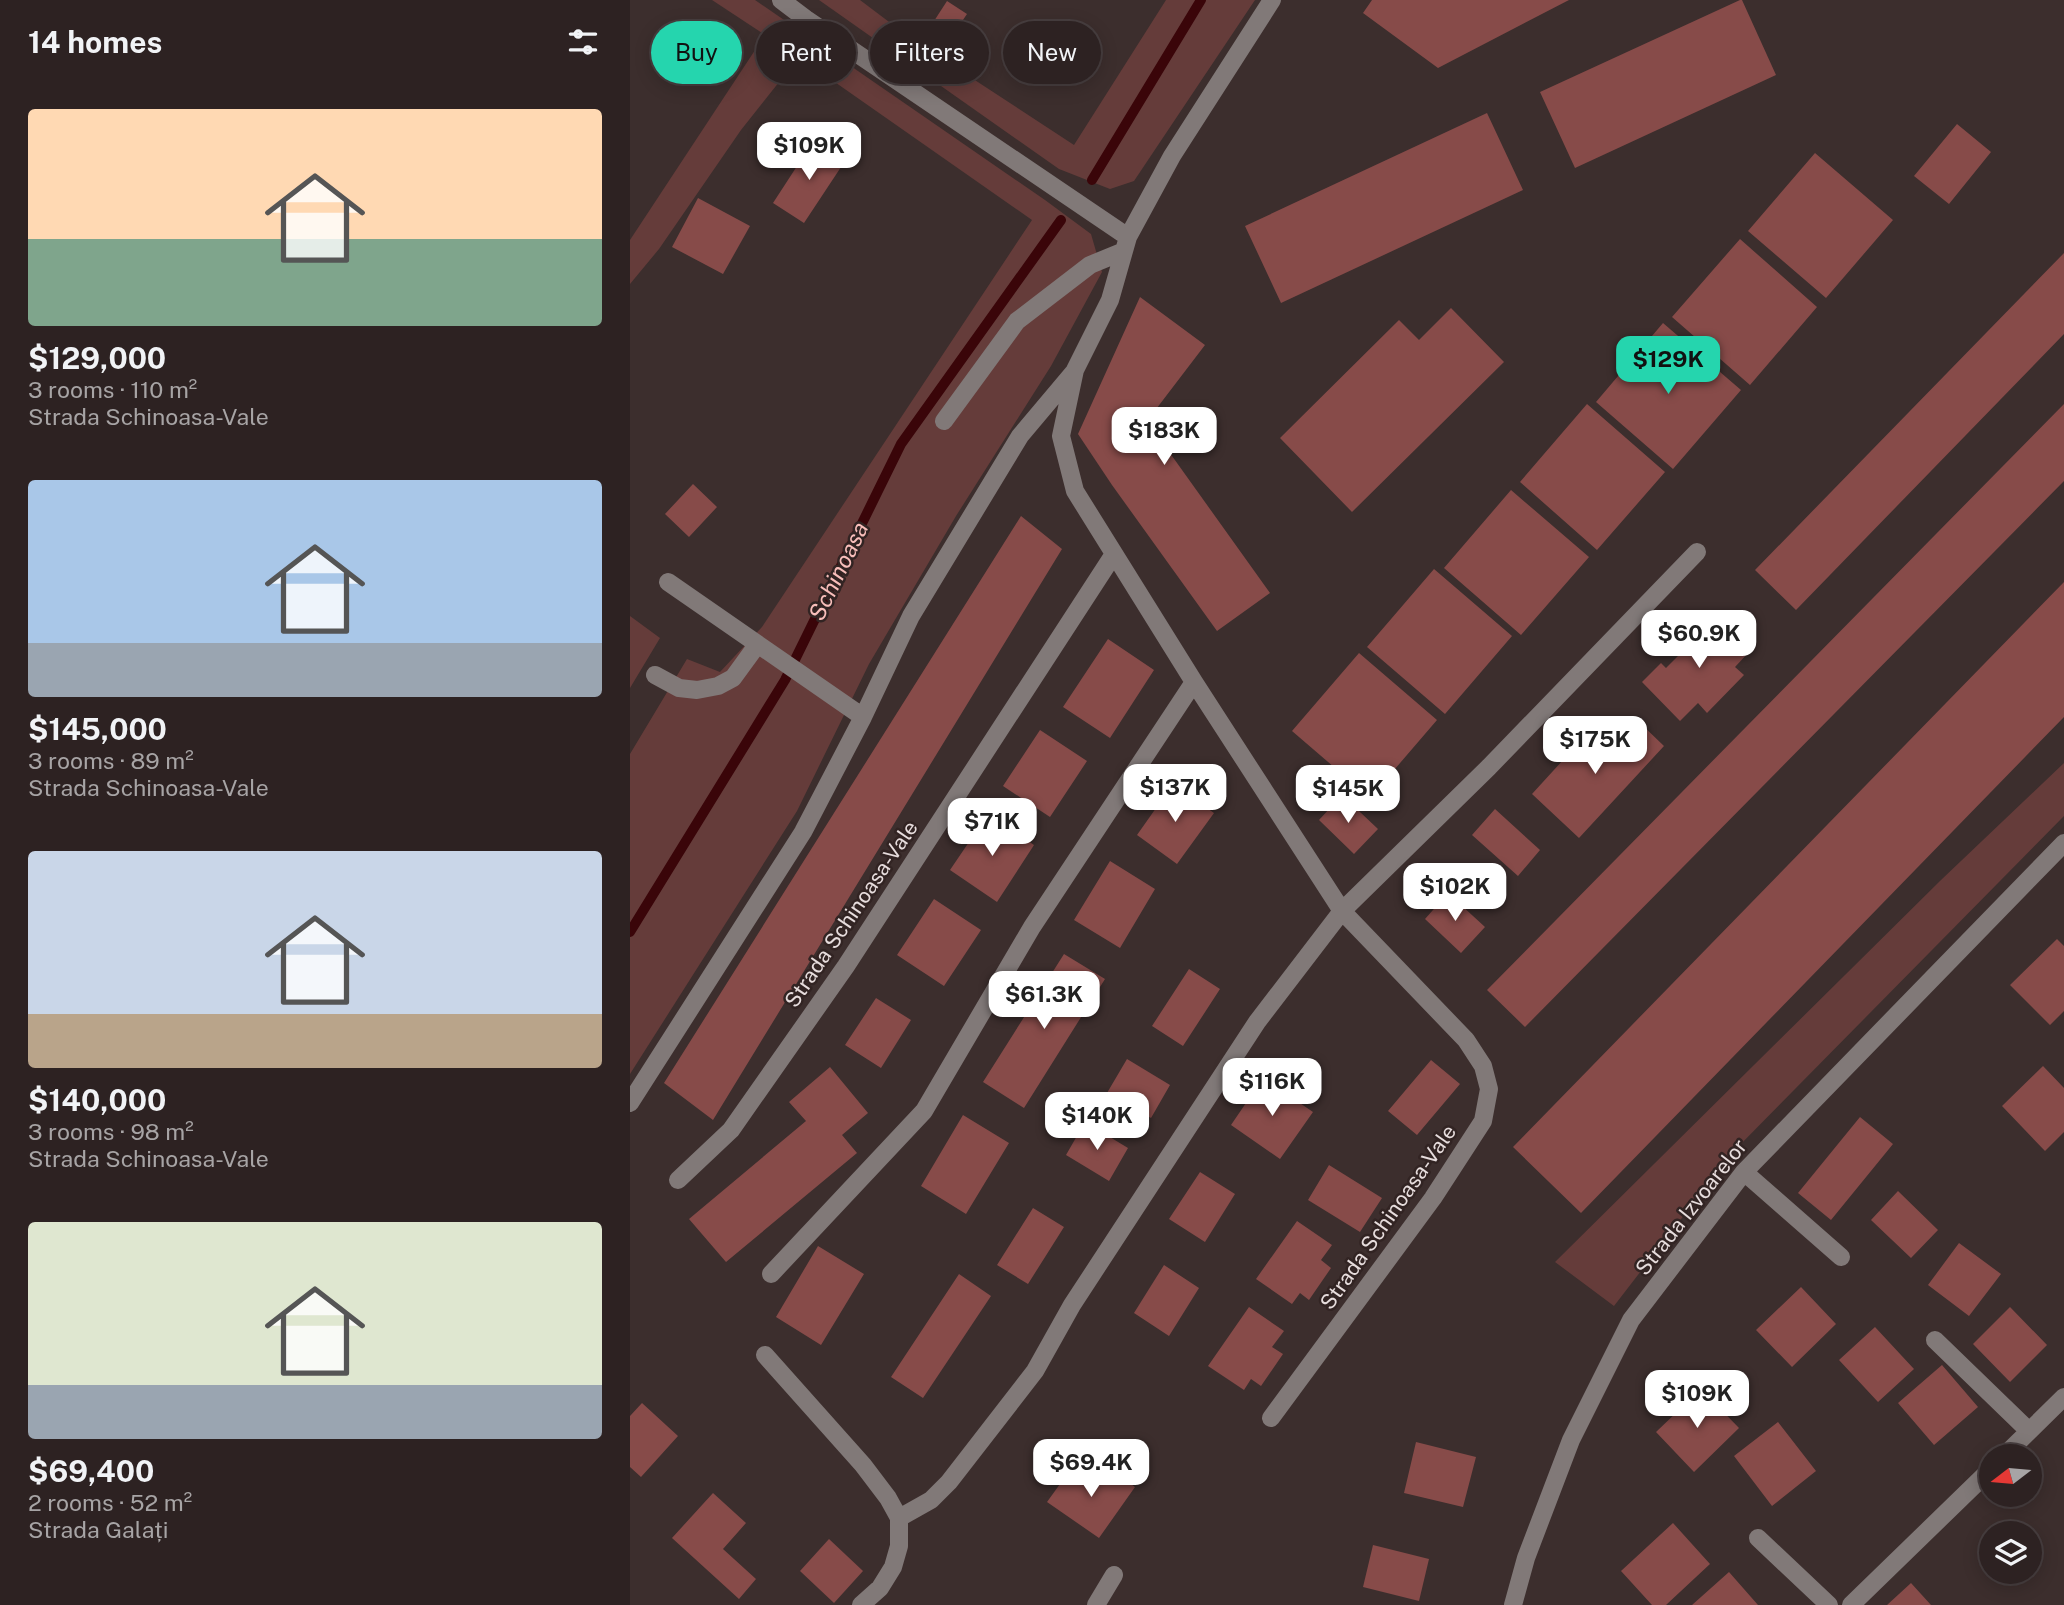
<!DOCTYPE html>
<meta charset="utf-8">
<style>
:root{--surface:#2d2222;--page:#352a2a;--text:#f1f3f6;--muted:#a7a4a5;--line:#483f40;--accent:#25d5ae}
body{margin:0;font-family:"Public Sans",sans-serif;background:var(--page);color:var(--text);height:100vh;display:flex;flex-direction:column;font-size:26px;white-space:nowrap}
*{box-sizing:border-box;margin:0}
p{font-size:23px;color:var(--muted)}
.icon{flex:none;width:38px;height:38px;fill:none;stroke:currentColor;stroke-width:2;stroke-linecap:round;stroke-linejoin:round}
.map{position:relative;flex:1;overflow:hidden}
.sheet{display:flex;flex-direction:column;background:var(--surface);width:630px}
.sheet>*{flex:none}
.banner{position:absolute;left:21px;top:21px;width:665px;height:63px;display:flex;gap:14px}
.needle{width:46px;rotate:254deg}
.buttons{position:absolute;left:1349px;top:1444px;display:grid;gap:14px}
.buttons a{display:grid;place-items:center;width:63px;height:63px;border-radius:50%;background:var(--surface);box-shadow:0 4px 18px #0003,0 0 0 2px var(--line);font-size:35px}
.price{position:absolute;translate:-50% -60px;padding:0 16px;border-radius:14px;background:#fff;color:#222;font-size:23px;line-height:46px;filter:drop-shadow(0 2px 4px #0008)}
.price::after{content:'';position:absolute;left:50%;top:42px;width:21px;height:16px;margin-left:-10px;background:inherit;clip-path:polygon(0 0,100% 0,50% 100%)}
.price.on{background:var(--accent);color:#111}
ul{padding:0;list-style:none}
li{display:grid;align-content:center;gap:14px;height:371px;padding:0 28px}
li span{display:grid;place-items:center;height:217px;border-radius:7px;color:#555}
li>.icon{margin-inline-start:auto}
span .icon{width:126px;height:126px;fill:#fffc;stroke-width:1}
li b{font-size:30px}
h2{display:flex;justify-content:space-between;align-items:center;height:84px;padding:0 28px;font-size:30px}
.pill{padding:0 24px;border-radius:32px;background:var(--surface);box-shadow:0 4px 18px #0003,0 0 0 2px var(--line);font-size:24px;line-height:63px}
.pill.on{background:var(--accent);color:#111}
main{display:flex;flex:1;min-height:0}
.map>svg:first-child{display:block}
.green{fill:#653c3a}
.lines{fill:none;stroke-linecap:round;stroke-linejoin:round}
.stream{stroke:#3a0509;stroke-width:10}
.building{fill:#874b49}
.minor{stroke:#817978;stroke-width:18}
.labels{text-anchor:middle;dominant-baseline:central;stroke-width:5;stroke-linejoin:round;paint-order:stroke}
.street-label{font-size:21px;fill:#e7dddd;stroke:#322423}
.water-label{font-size:23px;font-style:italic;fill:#f8beba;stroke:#322423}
</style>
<main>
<section class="sheet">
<h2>14 homes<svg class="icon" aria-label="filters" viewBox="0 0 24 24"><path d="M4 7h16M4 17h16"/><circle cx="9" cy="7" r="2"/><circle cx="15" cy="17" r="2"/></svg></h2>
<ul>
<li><span style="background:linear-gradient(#ffd9b3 60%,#7fa58c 0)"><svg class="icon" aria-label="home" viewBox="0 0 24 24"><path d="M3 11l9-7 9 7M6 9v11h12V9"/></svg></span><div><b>$129,000</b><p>3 rooms · 110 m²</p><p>Strada Schinoasa-Vale</p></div></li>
<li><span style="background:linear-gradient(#a9c7e8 75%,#9aa5b1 0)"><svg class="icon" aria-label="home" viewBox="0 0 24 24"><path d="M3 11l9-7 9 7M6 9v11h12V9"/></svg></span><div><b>$145,000</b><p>3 rooms · 89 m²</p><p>Strada Schinoasa-Vale</p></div></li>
<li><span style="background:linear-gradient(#c9d6e8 75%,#b9a48a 0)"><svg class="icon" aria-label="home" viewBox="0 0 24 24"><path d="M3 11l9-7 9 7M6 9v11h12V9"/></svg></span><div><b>$140,000</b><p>3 rooms · 98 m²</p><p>Strada Schinoasa-Vale</p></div></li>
<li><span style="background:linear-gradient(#dfe7d0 75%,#9aa5b1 0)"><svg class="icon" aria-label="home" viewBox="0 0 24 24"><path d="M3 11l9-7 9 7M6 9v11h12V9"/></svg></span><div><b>$69,400</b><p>2 rooms · 52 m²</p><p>Strada Galați</p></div></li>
</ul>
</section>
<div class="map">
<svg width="1434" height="1605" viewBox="0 0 1434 1605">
<rect width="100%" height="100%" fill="#3c2e2d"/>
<path class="green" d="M82 0H125L415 200 461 234 472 272 421 366 326 516 239 664 167 811 0 1074V754L57 659 90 672 132 627 402 220 169 57 111 130 29 249 0 284V240L135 35Z
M189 0H230L279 37 444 145 536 0H625L504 181 480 189 429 169Z
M0 616 30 638 0 688Z
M1434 763V816L1102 1153 984 1306 925 1262 1311 880Z"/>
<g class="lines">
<path class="stream" d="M462 180 571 0
M0 932 155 680 271 444 431 220"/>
</g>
<path class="building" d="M742 0H939L808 68 733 13Z
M1110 0H1112L1146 75 945 168 910 92Z
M317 1 337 14 314 48 295 35Z
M857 113 893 190 651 303 615 226Z
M1327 124 1361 152 1319 204 1284 176Z
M184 140 215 161 174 223 143 203Z
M1185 153 1263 220 1196 298 1118 231Z
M68 198 120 226 93 274 42 247Z
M1110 239 1187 307 1120 385 1042 317Z
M1434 253V334L1166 610 1125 570Z
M510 297 575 345 517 421 640 593 587 631 482 485 448 434Z
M821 308 874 362 722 512 650 438 769 320 789 340Z
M1033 323 1111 390 1043 469 966 402Z
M957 404 1035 472 967 550 890 482Z
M1434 404V481L895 1027 857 990Z
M63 484 87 507 59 537 35 514Z
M881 490 959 557 891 635 814 568Z
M391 516 432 549 83 1120 34 1083Z
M804 569 882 636 815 714 737 647Z
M1434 582V717L951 1213 883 1147Z
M1079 612 1119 652 1105 667 1114 675 1077 713 1068 703 1050 721 1012 682 1031 663 1036 668 1066 638 1059 632Z
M478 639 524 670 480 738 433 707Z
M729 653 807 720 740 798 662 731Z
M1009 722 1034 746 949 838 902 794 965 725 988 746Z
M410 730 457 761 420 817 373 786Z
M543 784 584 813 547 864 507 835Z
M712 795 748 829 724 854 689 820Z
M865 809 910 850 888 876 842 835Z
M358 814 404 845 367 902 320 870Z
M480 861 525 889 490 948 444 920Z
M818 893 855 927 831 953 795 919Z
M304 899 351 930 314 986 267 955Z
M1427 939 1434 946V1011L1420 1025 1380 985Z
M434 954 475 979 394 1108 353 1082Z
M559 969 590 989 553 1046 522 1026Z
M246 998 281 1020 251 1068 215 1045Z
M497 1059 540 1085 521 1118 477 1093Z
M801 1060 830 1084 787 1135 758 1111Z
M1413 1066 1434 1088V1132L1415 1151 1372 1106Z
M200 1067 238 1113 212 1135 227 1153 96 1262 59 1219 176 1121 159 1102Z
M633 1078 683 1112 650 1159 601 1125Z
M333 1115 379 1143 336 1214 291 1186Z
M1230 1117 1263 1144 1201 1220 1168 1193Z
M455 1122 498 1148 479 1181 436 1155Z
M699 1165 752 1198 730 1232 678 1200Z
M570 1172 605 1194 575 1242 539 1219Z
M1268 1191 1308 1230 1281 1258 1241 1220Z
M403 1208 434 1227 398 1284 367 1265Z
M667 1221 702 1245 691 1260 701 1268 679 1300 670 1293 662 1304 626 1279Z
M1329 1243 1371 1274 1339 1316 1298 1285Z
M188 1246 234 1274 191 1345 146 1317Z
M534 1265 569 1288 539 1336 504 1313Z
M329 1274 361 1296 293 1398 261 1377Z
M1171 1287 1206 1324 1162 1367 1126 1330Z
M619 1307 654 1331 642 1347 653 1354 631 1386 621 1379 614 1390 578 1366Z
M1380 1307 1417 1345 1380 1382 1343 1344Z
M1245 1327 1284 1369 1248 1402 1209 1360Z
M1312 1365 1348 1407 1304 1445 1268 1403Z
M1071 1389 1109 1428 1064 1472 1026 1432Z
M12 1403 48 1436 11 1477 0 1467V1416Z
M1148 1422 1186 1471 1142 1506 1104 1456Z
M786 1442 846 1457 833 1507 774 1493Z
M443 1466 469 1485 480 1469 505 1487 469 1538 417 1502Z
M83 1493 116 1523 93 1549 126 1579 109 1599 42 1538Z
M1043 1523 1080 1564 1036 1605H1022L991 1571Z
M199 1539 233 1571 204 1603 170 1571Z
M743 1545 799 1559 789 1601 733 1587Z
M1099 1572 1128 1605H1062Z
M1281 1583 1301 1605H1257Z"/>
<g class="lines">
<path class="minor" d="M151 0 176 19 498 237
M314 421 387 321 460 265 494 251
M38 582 233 717
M25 675 49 688 67 690 88 686 103 678 127 645
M0 1103 173 832 233 717 281 616 390 436 443 373
M1114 1172 1211 1257
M48 1180 101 1130 216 966 484 554
M141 1274 294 1111 402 927 564 682
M1305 1340 1399 1431
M135 1355 233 1465 258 1498 269 1518V1546L263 1567 250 1588 231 1605
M641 1418 803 1198 853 1121 859 1089 853 1066 836 1040 712 911 564 682 445 491 431 436 445 370 480 300 498 237 542 156 642 0
M1374 1456 1434 1397
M269 1518 301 1500 319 1482 405 1371 442 1305 627 1022 712 911 859 767 1067 552
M1128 1538 1199 1605
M466 1605 484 1575
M883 1605 896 1558 941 1440 1001 1320 1114 1172 1434 843
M1221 1605 1362 1468"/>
</g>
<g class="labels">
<g class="street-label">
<text transform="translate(221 914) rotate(-56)">Strada Schinoasa-Vale</text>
<text transform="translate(1061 1207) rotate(-52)">Strada Izvoarelor</text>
<text transform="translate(758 1217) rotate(-55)">Strada Schinoasa-Vale</text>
</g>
<g class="water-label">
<text transform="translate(208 571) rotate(-64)">Schinoasa</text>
</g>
</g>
</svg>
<div class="buttons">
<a><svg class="needle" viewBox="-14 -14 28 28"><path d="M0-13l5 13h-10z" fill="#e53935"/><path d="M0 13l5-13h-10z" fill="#a7a4a5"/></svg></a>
<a><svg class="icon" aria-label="layers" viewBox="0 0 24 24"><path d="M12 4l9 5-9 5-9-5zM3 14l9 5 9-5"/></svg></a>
</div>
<b class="price" style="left:179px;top:182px">$109K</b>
<b class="price on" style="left:1038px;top:396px">$129K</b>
<b class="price" style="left:534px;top:467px">$183K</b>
<b class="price" style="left:1069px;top:670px">$60.9K</b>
<b class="price" style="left:965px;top:776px">$175K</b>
<b class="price" style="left:545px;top:824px">$137K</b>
<b class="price" style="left:718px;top:825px">$145K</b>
<b class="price" style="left:362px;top:858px">$71K</b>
<b class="price" style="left:825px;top:923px">$102K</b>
<b class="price" style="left:414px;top:1031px">$61.3K</b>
<b class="price" style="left:642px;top:1118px">$116K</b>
<b class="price" style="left:467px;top:1152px">$140K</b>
<b class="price" style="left:1067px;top:1430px">$109K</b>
<b class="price" style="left:461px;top:1499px">$69.4K</b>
<div class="banner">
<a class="pill on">Buy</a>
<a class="pill">Rent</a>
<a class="pill">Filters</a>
<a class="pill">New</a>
</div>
</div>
</main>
